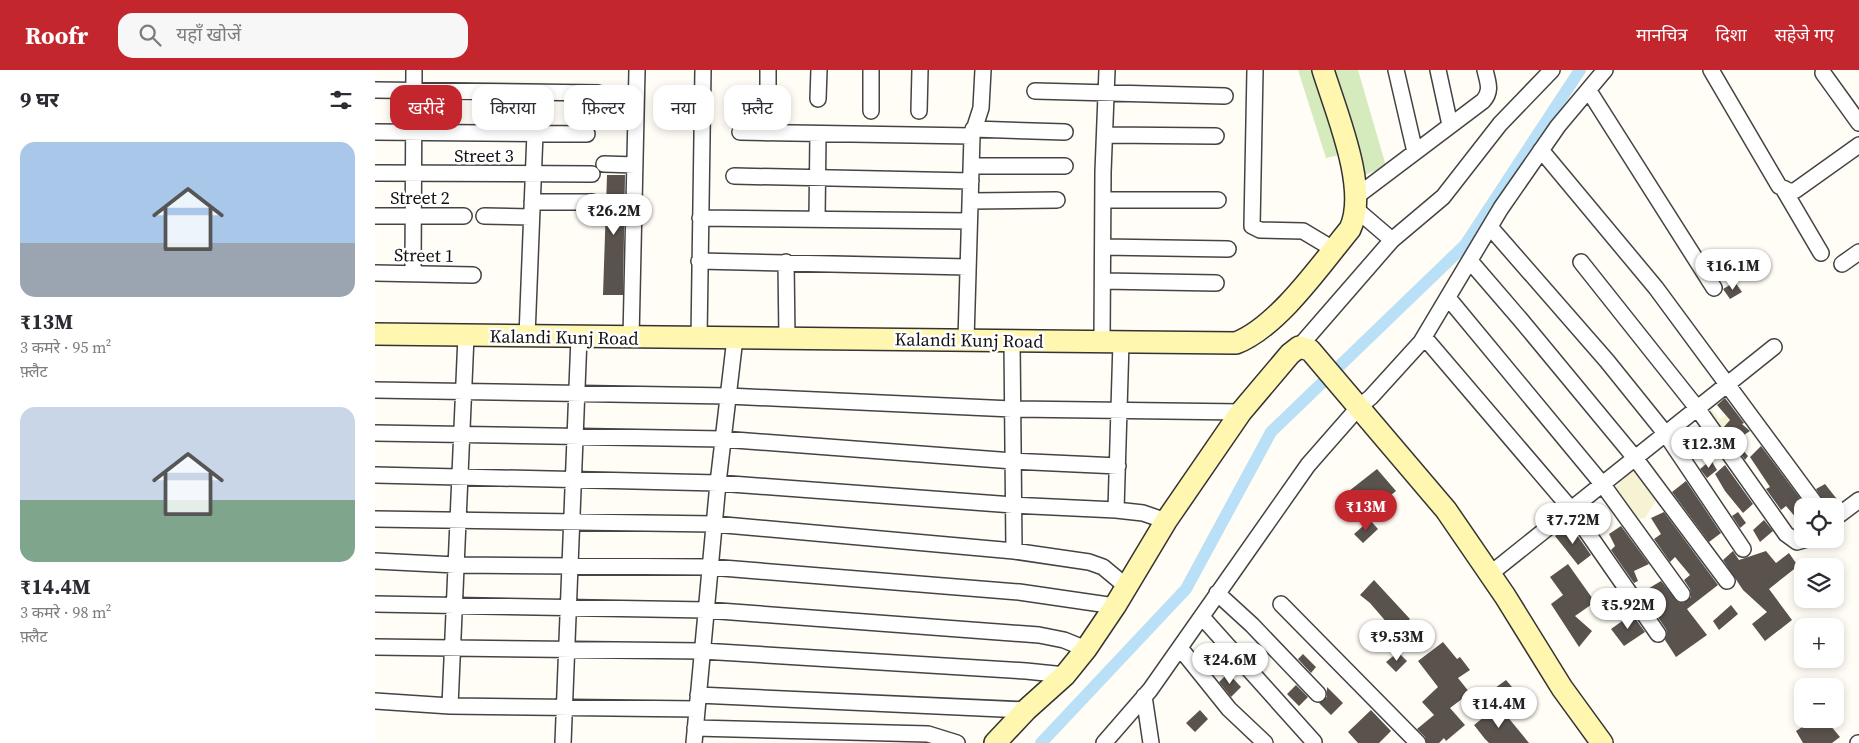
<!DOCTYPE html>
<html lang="hi">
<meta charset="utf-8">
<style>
:root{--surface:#fff;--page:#f7f7f7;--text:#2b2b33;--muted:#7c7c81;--accent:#c4262e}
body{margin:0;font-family:"Source Serif 4","Noto Sans Devanagari",serif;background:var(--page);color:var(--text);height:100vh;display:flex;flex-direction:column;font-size:19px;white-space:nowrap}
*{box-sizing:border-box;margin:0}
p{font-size:16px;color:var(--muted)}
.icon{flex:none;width:28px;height:28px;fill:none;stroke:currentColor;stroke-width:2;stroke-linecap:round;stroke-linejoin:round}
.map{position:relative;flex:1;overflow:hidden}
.details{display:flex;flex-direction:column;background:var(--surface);width:375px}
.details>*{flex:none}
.hud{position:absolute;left:15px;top:15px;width:475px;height:45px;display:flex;gap:10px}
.controls{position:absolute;left:1419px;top:428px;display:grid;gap:10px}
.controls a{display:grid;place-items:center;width:50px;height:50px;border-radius:10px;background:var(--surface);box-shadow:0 2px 8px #0003;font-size:25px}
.price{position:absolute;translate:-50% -42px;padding:0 11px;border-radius:18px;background:#fff;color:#222;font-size:16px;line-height:32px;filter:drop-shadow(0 1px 2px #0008)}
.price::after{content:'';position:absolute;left:50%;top:30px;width:15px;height:11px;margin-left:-8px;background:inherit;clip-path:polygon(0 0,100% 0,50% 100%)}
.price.active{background:var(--accent);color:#fff}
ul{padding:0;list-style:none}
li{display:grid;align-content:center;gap:10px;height:265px;padding:0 20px}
li span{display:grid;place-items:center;height:155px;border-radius:15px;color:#555}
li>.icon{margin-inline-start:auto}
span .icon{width:90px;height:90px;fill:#fffc;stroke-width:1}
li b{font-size:21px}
h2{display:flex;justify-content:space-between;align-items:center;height:60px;padding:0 20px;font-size:21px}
.chip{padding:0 18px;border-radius:15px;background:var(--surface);box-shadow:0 2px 8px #0003;font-size:18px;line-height:45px}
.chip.active{background:var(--accent);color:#fff}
header{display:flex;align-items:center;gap:30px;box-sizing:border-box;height:70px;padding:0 25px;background:var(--accent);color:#fff}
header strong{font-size:24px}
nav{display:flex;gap:28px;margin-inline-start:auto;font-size:18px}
.search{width:350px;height:45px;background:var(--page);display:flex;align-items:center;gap:12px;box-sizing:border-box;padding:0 18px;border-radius:15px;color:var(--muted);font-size:19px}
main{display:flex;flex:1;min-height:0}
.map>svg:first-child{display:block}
.farmland{fill:#f6f3d4}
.green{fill:#d5ebbd}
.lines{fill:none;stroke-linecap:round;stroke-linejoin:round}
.canal{stroke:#b9e0f7;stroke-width:12}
.building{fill:#5a524d}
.street-casing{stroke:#444;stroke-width:18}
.secondary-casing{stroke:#333;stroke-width:24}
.street{stroke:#fff;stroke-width:15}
.secondary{stroke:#fff6b0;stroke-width:21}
.labels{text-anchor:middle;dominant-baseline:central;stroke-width:5;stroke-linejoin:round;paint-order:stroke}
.street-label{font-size:18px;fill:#111;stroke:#fff}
</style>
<header>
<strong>Roofr</strong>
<div class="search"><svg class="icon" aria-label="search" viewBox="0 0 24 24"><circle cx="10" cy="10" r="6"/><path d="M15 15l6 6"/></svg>यहाँ खोजें</div>
<nav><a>मानचित्र</a><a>दिशा</a><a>सहेजे गए</a></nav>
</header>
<main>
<section class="details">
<h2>9 घर<svg class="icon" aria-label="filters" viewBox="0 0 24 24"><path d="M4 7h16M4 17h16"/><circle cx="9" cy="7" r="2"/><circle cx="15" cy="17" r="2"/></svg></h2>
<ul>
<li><span style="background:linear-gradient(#a9c7e8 65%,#9aa5b1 0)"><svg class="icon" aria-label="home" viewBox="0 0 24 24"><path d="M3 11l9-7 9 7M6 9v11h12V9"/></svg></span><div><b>₹13M</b><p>3 कमरे · 95 m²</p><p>फ़्लैट</p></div></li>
<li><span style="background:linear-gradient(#c9d6e8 60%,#7fa58c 0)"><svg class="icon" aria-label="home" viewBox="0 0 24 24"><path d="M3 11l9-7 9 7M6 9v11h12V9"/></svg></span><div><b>₹14.4M</b><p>3 कमरे · 98 m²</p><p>फ़्लैट</p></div></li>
</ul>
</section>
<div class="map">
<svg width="1484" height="673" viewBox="0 0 1484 673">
<rect width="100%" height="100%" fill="#fffdf5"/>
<path class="farmland" d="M1334 336 1345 349 1358 340 1366 345 1354 355 1348 354 1340 361 1327 342Z
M1306 361 1321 381 1333 371 1337 375 1313 394 1296 368Z
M1258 398 1282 429 1270 448 1265 449 1244 430 1240 418Z"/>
<path class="green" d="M923 0H944L969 84 951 88Z
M956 0H983L1011 96 990 105Z"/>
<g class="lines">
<path class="canal" d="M666 673 811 519 896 362 1090 175 1205 0"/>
</g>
<path class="building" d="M232 105H250L248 225H228Z
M1360 212 1367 222 1355 229 1348 219Z
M1350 328 1369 353 1367 354 1375 361 1360 371 1373 386 1370 390 1348 358 1355 350 1342 335Z
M1386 376 1431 436H1428V456L1411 436 1406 440 1391 419 1395 417 1375 387Z
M1336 390 1342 400 1332 408 1325 399Z
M1350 395 1378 434 1368 443 1350 421 1340 404Z
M1002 399 1021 421 993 444 974 421Z
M1311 411 1346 463 1334 472 1297 422Z
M1450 414 1465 433 1460 436H1451L1441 419Z
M1289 442 1343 515 1312 539 1332 565 1301 587 1290 570 1292 564 1291 559 1266 523 1286 511 1303 532 1308 533 1316 527 1315 519 1309 510 1315 505 1300 487 1295 492 1279 469 1286 464 1276 448Z
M1363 442 1371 453 1365 458 1357 446Z
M995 450 1003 459 988 473 979 464Z
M1389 450 1398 461 1385 472 1378 460Z
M1195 455 1216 485 1203 495 1180 466Z
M1246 456 1274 494 1259 501 1263 511 1259 513 1236 480 1240 476 1234 464Z
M1358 481 1364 490 1391 481 1401 493 1414 483 1423 496 1394 519 1417 550 1390 571 1377 554 1392 542 1368 520 1348 490Z
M1193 494 1220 532 1200 546 1217 561 1204 577 1176 534 1188 525 1175 507Z
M999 510 1035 549 1020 562 995 533 985 525Z
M1356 535 1363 544 1344 560 1338 551Z
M1257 544 1270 562 1249 576 1236 559Z
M1068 572 1082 589 1085 587 1095 600 1083 608 1095 623 1075 638 1090 655 1071 671 1069 668 1064 673H1052L1050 667 1042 659 1059 645 1047 632 1063 617 1043 591Z
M1023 582 1032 591 1021 602 1011 592Z
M928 584 941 597 936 603 923 589Z
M853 603 866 617 856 627 844 612Z
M1131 610 1137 617 1121 629 1116 621Z
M921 615 933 627 924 636 912 624Z
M952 617 968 633 956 645 944 633 952 627Z
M1123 636 1136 651 1154 673H1114L1110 669 1099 655Z
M825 640 833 649 820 662 811 653Z
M996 640 1016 661 1004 673H983L973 662Z
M1439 649H1450L1465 667 1457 673H1428L1421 661Z"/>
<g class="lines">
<defs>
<path id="street" d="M880 0 877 156 885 160 928 161 958 179
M1021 0 1040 82
M1063 0 1075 55
M1336 0 1404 116 1416 122 1421 120 1484 75
M1448 3 1484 53
M0 20 223 23
M660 21 850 26
M1214 21 1339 218
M443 29 444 0
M496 41V0
M544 41 545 0
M598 59 690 62
M0 62 212 64
M365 62 597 66
M393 63V0
M730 65 841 66
M1166 80 1281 218 1442 436
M229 94 260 95
M596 96H690
M0 103 217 104
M359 106 596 111
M1409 120 1446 183
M982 126 1108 31C1117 21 1113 13 1110 0
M729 130H843
M595 131 682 130
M157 132H217
M982 140 1017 170
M0 146H89
M109 146 156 147
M325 148 594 151
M442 149 443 64
M1115 157 1232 291 1290 363 1368 479
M728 177 853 179
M324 191 593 197
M1095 191 1145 249 1260 388 1352 511
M411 192 412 269
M1206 192 1322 338 1411 464 1422 472 1432 469
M1467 194 1484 182
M0 203 98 205
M38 203 39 0
M728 211 841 213
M1074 229 1228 415 1307 524
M152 266 160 63
M256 268 262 0
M324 268 328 0
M1050 268 1196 439 1283 564
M591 270 597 66 606 38 608 0
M637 271 639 481
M727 271 728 102 732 0
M924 277 1017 170 1068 127 1125 54 1177 0
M0 320 353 326 637 339 866 342
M0 363 347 369 638 391 743 396
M0 405 343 413 638 435 741 440 768 443 791 451
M741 440 746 272
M1460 448 1484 430
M0 449 339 454 639 481 714 492 728 497 752 517
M0 491 81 495 335 497 644 522 740 536
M1115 504 1399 277
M842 523 877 555 943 624
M0 534 331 540 664 565 689 570 711 579
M906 534 1043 673
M827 547 939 672
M0 577 327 581 651 601 690 605
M805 578 854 639 890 673
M323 625 651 640
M769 626 776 673
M0 631 75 636 322 639
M75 636 91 266
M320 658 553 664 582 673
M188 673 204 267
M319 673 343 413 360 268
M729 673 775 620 933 395 983 338 996 327 1046 272 1126 138 1183 56 1230 0
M1483 673H1484"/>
<path id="secondary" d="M0 264 861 273C903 257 947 193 975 159 994 119 961 42 948 0
M620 673 651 640 690 605 711 579 740 536 791 451 866 342 915 284 924 277 935 280 1071 440 1130 526 1187 618 1227 673"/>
</defs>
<use href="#street" class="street-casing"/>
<use href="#secondary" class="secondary-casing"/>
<use href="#street" class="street"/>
<use href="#secondary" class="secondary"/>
</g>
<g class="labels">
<g class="street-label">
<text x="109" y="85">Street 3</text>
<text x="45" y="127">Street 2</text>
<text transform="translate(49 185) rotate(1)">Street 1</text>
<text transform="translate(189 267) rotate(1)">Kalandi Kunj Road</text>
<text transform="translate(594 270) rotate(1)">Kalandi Kunj Road</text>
</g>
</g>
</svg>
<div class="controls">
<a><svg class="icon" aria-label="locate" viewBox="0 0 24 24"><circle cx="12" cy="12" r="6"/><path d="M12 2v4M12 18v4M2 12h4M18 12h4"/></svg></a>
<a><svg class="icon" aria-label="layers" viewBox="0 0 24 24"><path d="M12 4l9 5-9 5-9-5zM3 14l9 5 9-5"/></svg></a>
<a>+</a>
<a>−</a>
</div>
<b class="price" style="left:239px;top:166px">₹26.2M</b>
<b class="price" style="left:1358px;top:221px">₹16.1M</b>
<b class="price" style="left:1334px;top:399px">₹12.3M</b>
<b class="price active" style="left:991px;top:462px">₹13M</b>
<b class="price" style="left:1198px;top:475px">₹7.72M</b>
<b class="price" style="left:1253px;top:560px">₹5.92M</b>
<b class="price" style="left:1022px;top:592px">₹9.53M</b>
<b class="price" style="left:855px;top:615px">₹24.6M</b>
<b class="price" style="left:1124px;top:659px">₹14.4M</b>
<div class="hud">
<a class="chip active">खरीदें</a>
<a class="chip">किराया</a>
<a class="chip">फ़िल्टर</a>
<a class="chip">नया</a>
<a class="chip">फ़्लैट</a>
</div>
</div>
</main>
